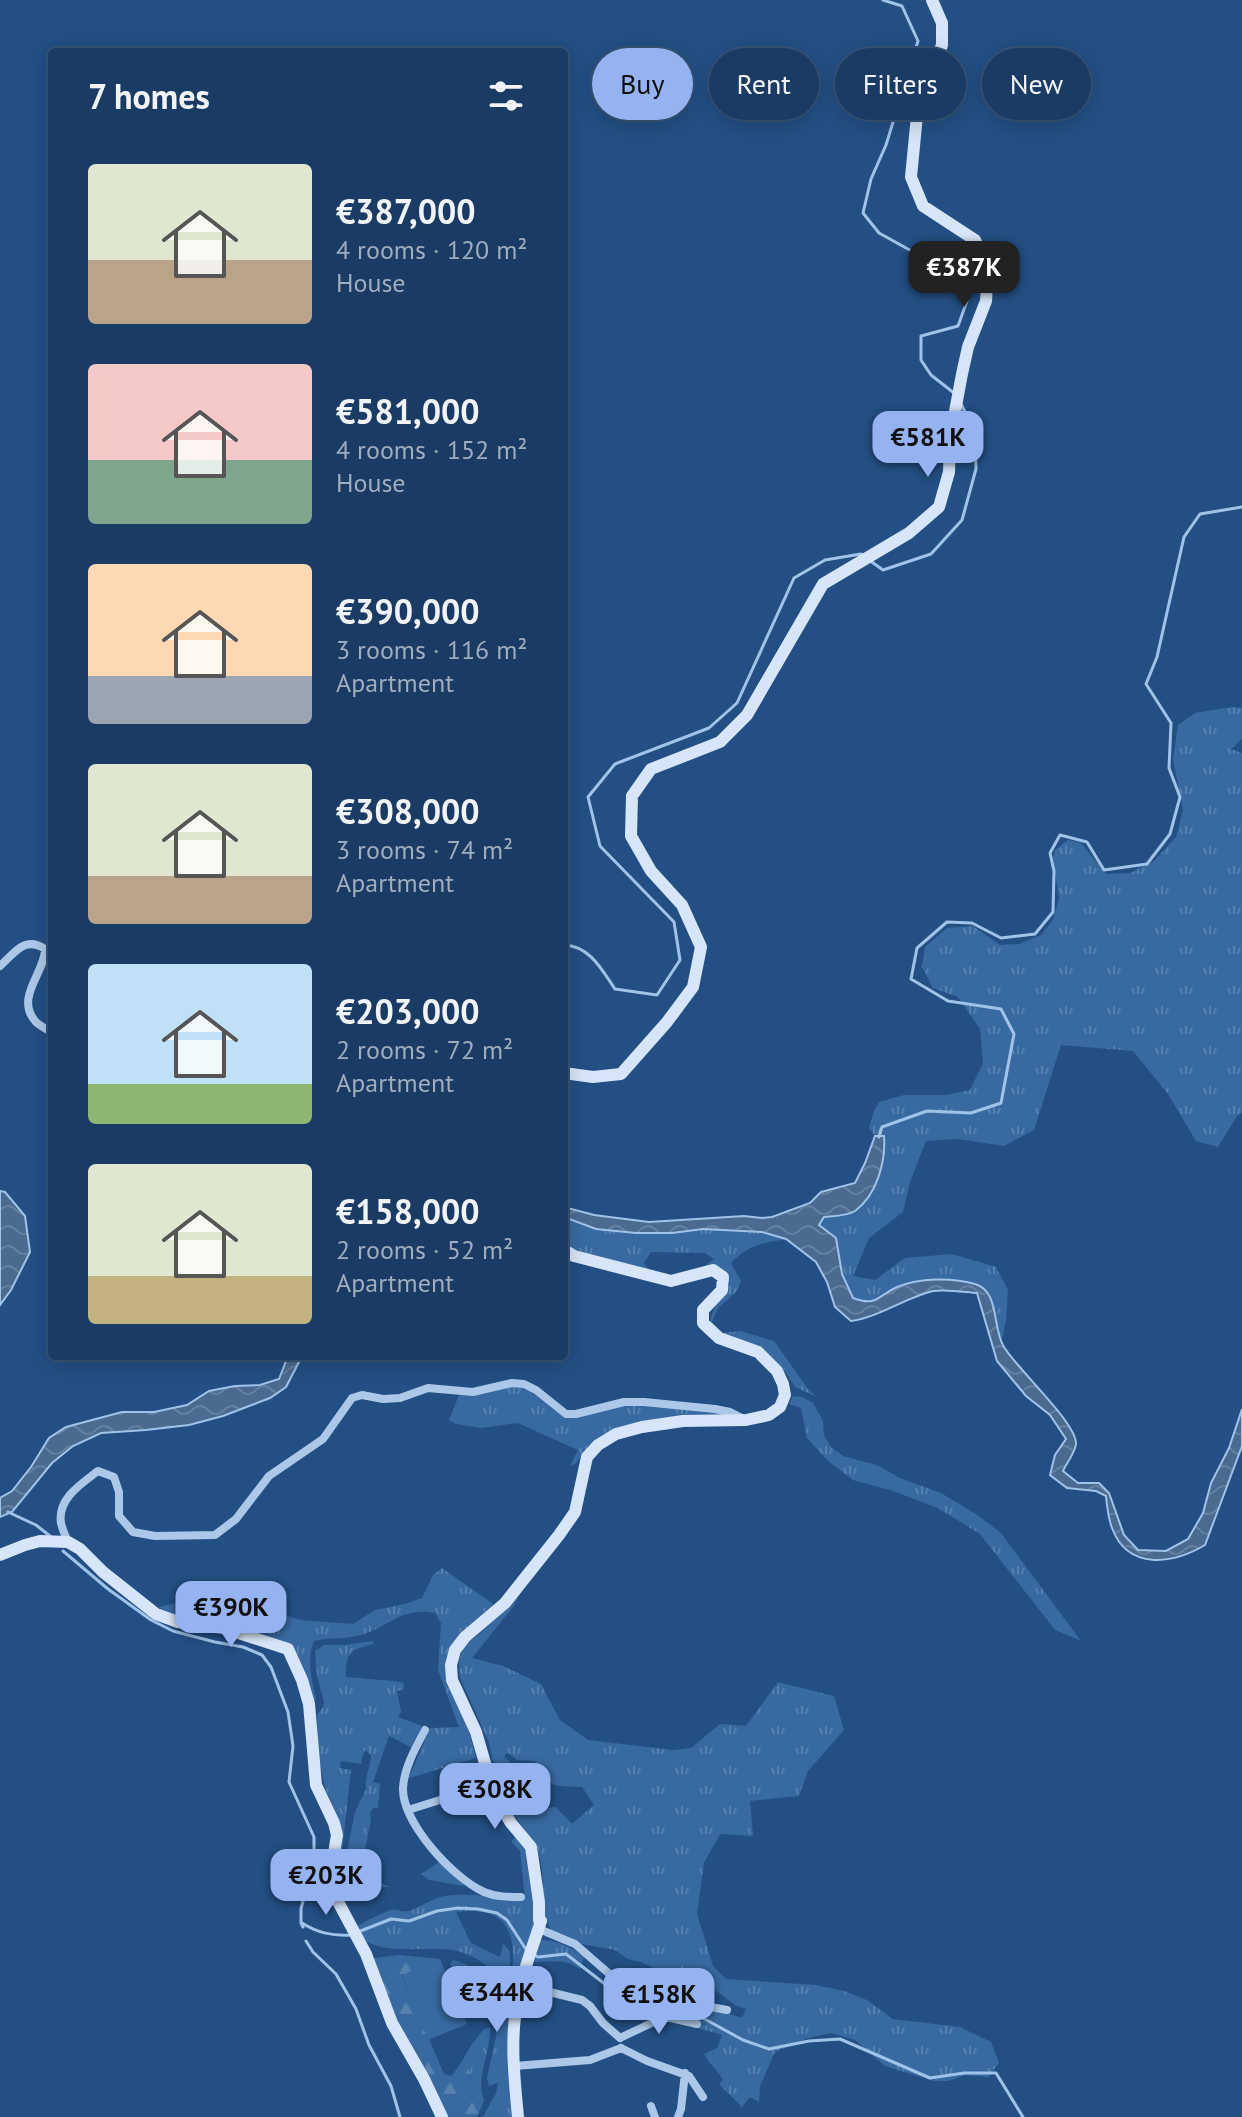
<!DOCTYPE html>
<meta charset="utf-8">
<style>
:root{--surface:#1a3b63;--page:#234269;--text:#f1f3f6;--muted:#9fadbe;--line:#385578;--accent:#95b2f1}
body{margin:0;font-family:"PT Sans",sans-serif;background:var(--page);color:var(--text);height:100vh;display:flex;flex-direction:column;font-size:30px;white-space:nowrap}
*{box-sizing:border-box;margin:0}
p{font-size:26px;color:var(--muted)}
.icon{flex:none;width:44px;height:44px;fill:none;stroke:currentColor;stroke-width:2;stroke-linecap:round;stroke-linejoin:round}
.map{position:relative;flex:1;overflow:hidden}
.side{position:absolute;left:48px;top:48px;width:520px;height:1312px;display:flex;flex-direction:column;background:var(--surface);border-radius:8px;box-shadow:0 4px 20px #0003,0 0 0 2px var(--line)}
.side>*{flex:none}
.hud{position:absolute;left:592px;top:48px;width:530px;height:72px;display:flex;gap:16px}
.price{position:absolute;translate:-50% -68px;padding:0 18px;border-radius:16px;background:var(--accent);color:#111;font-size:26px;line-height:52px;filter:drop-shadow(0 2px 4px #0008)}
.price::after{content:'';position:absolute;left:50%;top:48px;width:24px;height:18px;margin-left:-12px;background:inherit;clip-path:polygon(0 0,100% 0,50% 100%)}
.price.active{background:#222;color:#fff}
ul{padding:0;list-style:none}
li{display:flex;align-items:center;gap:24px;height:200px;padding:0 40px}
li span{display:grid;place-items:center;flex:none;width:224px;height:160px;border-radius:8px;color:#555}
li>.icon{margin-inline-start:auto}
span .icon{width:96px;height:96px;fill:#fffc;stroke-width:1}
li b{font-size:34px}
h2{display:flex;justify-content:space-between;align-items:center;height:96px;padding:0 40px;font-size:34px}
.chip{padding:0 28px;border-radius:36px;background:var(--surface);box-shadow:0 4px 20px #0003,0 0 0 2px var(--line);font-size:28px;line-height:72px}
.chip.active{background:var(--accent);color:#111}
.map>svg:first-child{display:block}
.grass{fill:url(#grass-tufts)}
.forest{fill:url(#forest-firs)}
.pitch{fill:#3869a1}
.water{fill:url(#water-waves);stroke:#a0c3e9;stroke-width:2}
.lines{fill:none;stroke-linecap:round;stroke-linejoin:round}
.stream{stroke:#a0c3e9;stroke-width:3}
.minor{stroke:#acc8e8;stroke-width:8}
.secondary{stroke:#d6e5f7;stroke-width:12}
</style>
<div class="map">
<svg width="1242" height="2117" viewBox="0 0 1242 2117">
<defs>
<pattern id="grass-tufts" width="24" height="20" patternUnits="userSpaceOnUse" patternTransform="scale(2)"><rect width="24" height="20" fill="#3869a1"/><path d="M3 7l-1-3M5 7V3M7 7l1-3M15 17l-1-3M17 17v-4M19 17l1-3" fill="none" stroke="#5680af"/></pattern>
<pattern id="forest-firs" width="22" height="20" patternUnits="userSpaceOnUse" patternTransform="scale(2)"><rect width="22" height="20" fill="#3869a1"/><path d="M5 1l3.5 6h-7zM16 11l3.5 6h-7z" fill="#5680af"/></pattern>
<pattern id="water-waves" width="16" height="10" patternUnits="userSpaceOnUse" patternTransform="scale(2)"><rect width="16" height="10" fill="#4a6a90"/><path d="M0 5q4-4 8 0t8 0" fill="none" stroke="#6580a1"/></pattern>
</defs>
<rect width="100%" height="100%" fill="#234f84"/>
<path class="grass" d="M1232 707 1242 708V739L1231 749 1242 753V1113L1237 1116 1218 1147 1196 1141 1168 1094 1133 1051 1061 1045 1034 1130 1004 1146 958 1139 926 1141 910 1182 903 1212 869 1238 853 1276 875 1280 905 1258 952 1254 996 1267 1008 1290 1006 1320 1001 1344 989 1295 979 1285 895 1288 878 1300 866 1303 853 1298 842 1274 836 1238 819 1225 823 1217 853 1212 883 1136H875L869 1128 874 1111 879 1102 904 1095H945L970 1090 983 1063 980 1029 958 997 933 988 922 967 925 947 947 928 973 926 1000 945 1019 944 1041 935 1053 920 1059 899 1053 858 1055 850 1068 840 1081 843 1106 874 1130 873 1154 861 1176 837 1183 810 1173 759 1178 725 1195 713Z
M564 1217 596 1229 636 1233H671L703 1229 762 1232 786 1239C763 1243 748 1245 731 1263L741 1281 737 1291 718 1308 712 1322 723 1333 740 1331 774 1341 808 1389 817 1397 795 1387 784 1370 762 1351 718 1335 710 1324C711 1307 723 1299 730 1284L727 1276 698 1271 714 1259 705 1253 651 1252 644 1263 650 1271 614 1264 564 1246Z
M508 1387H522L541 1397 569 1418 624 1406 636 1405 711 1411 729 1416 626 1426 584 1453 575 1464 570 1466 578 1450 518 1423 481 1428 456 1424 449 1420 459 1395H474Z
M793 1396 802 1397 813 1403 823 1421 824 1435 831 1447 843 1456 877 1465 900 1478 941 1493 976 1514 1001 1533 1081 1641 1055 1630 980 1534 938 1508 893 1491 853 1480 828 1461 807 1438 801 1408 789 1404Z
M442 1568 493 1604 458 1638 448 1653 445 1669 465 1716 476 1758 409 1778 430 1728 459 1727 438 1670 441 1623 435 1613C403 1607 391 1625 364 1634 348 1640 331 1637 314 1641 306 1659 312 1681 316 1699L312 1703 292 1650 182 1618 158 1607 177 1603 195 1604 226 1596 300 1620 353 1624 375 1610 405 1604 422 1598 433 1575Z
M521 1591 513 1607 472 1658 503 1666 541 1684 560 1720 588 1740 673 1750 691 1748 720 1724 746 1726 778 1682 834 1696 844 1730 808 1771 799 1796 750 1801 753 1836 720 1834 704 1863 697 1914 713 1966 726 1979 816 1985 844 1991 867 2000 893 2019 960 2027 991 2042 999 2063 988 2077 966 2075 948 2081H934L885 2066 855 2040 831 2033 808 2038 775 2052 760 2086 759 2102 750 2097 740 2110 741 2106 719 2084 723 2080C718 2070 709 2064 704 2054L717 2048 722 2035 698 2028 699 2022 661 2016 659 2011 662 2001C688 2009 716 2008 742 2018L746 2009 735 2005 718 1992 692 1982 691 1983 673 1978 641 1962 628 1959 615 1950 581 1944 572 1938 551 1930 545 1916 542 1870 538 1849 499 1793 494 1776 498 1775 514 1805 527 1810 556 1807 572 1824 594 1805 582 1787C554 1786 548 1789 535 1761L517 1760 508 1753 504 1756 513 1766 519 1800 513 1796 503 1769 493 1761 489 1742 460 1678 459 1658 464 1646 486 1628Z
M373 1641 374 1644C349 1650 346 1652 346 1677 354 1677 360 1678 368 1679 380 1680 391 1680 404 1683L403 1690 397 1691 401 1712 398 1717 422 1726 411 1747 389 1736 373 1782 380 1784 378 1808H373L370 1813 371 1820 360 1873 364 1885 383 1884 390 1887 363 1889 357 1885 341 1892 339 1884 341 1863 348 1847 355 1812 366 1789C364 1780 371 1765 371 1755L365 1750 361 1761 362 1764 341 1761 340 1768 351 1770 342 1851 339 1860 335 1862 339 1830 338 1818 325 1788 318 1753 317 1715 323 1707 324 1702 317 1676 315 1651 324 1645H344Z
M518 1836 527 1847 537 1924 517 1979 512 1974C517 1930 505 1906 456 1912L471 1943 500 1957 503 1944C514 1951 511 1969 504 1979 490 1968 477 1957 461 1952 429 1943 389 1958 361 1938L357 1926C368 1920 380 1914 391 1910 399 1908 401 1913 409 1911 421 1907 431 1899 444 1896 468 1892 499 1898 525 1899L520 1851 511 1841Z
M439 1862 464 1884 463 1886 429 1880 421 1874Z
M539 1940C559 1940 569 1946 584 1957L580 1969C568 1959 551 1961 535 1962L533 1958Z
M453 1960 466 1964 501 1989 488 2014 480 2016 475 2013 450 1964Z
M506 2000 509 2002V2049L507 2068 514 2117H483L496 2093 498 2083 489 2086 487 2078 496 2037 500 2005Z
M490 2027C491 2051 478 2072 482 2093L464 2086 471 2078 468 2067 459 2066 472 2044 484 2029Z"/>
<path class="forest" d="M399 1955 440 1959 402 1976 444 2074 451 2076 459 2066 468 2067 471 2078 465 2086 482 2093 484 2101 477 2117H445L398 2025 374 1958Z"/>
<path class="pitch" d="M440 1959 467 2024 428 2040 402 1975Z"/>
<path class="water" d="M875 1136H884C886 1161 877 1195 855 1211 847 1216 833 1216 824 1217L819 1225 836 1238 842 1274 853 1298C877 1307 877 1296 897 1287 919 1278 951 1277 975 1284 1000 1291 992 1329 1004 1347 1017 1369 1077 1423 1076 1444 1075 1453 1066 1464 1063 1471L1078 1483H1099L1109 1493 1124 1535 1138 1550 1166 1551 1188 1539 1203 1513 1211 1483 1229 1448 1242 1409V1446L1205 1545C1173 1564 1128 1571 1112 1528 1108 1518 1107 1506 1106 1496L1096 1491 1067 1488 1050 1475 1055 1455 1066 1439 1050 1415 1026 1396 997 1361 977 1293C964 1292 946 1289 933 1291 904 1298 880 1317 851 1321L835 1307 827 1282 816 1262 786 1239 762 1232 703 1229 672 1233H636L596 1229 564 1217V1207L594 1215 649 1222 744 1216 762 1218 772 1217 810 1203 821 1192 855 1183 865 1163Z
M0 1191 5 1192 25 1216 30 1252 11 1290 0 1305Z
M288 1356H300V1360L286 1387 270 1398 223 1416 189 1425 146 1430 101 1433 73 1446 52 1463 12 1512 0 1517V1498L12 1491 31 1467 49 1438 66 1427 122 1412H154L187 1405 209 1391 235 1386 260 1385 279 1379Z"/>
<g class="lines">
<path class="stream" d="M883 0 902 6 918 41 886 145 871 179 863 213 879 233 953 274 967 301 958 326 921 336V360L931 375 954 393
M869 560 883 570 931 554 962 520 976 469 975 432 960 402
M564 945C590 946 602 970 615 989L657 995 680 960 674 922 600 846 588 797 615 764 709 728 737 703 794 578 825 560 861 554 863 555
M879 1137 882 1127 927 1111 971 1113 1001 1103 1014 1034 1001 1009 948 1001 911 979 917 948 947 922 972 923 1001 938 1035 934 1053 912 1054 871 1050 853 1060 835 1087 842 1104 870 1147 864 1170 834 1180 797 1169 768 1171 723 1146 684 1157 657 1184 537 1200 514 1242 507
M8 1512 36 1525 50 1536
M63 1551 108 1589 151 1620 173 1631 215 1642 243 1647 262 1655 271 1667 288 1712 293 1746 289 1782 314 1837V1859L301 1909V1923L303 1927
M302 1923C318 1933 332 1936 351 1935
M358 1932 391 1919 409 1921 437 1911 458 1908 478 1909 497 1913 507 1920 527 1951
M306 1941 313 1952 336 1974 356 2009 369 2045 391 2086 400 2117
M533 1954 538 1957 566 1954 610 1988 632 2001 662 2011 701 2017 743 2040 769 2049 809 2041 840 2039 930 2078 964 2073H996L1023 2117"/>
<path class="minor" d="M0 966C14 954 24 935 45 949 45 973 14 998 36 1022 40 1026 47 1029 52 1033
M68 1542C66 1537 62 1529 61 1523 57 1499 81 1484 98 1471L114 1477 119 1492V1516L133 1532 155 1536 215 1535 236 1519 269 1476 323 1439 352 1398 362 1395 383 1399 400 1398 428 1388 473 1392 512 1383 524 1384 536 1390 566 1414H576L624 1402H644L715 1409 730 1412 742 1418
M425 1730C416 1747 404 1768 403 1788 402 1823 453 1878 484 1892 496 1897 509 1897 521 1897
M408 1810 491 1784
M539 1929 575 1944 614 1978 640 1992 667 1999 727 2010
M521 1985 582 2000 590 2006 603 2023 620 2038
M620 2038 662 2018H671L697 2024
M621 2048 647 2061 689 2076 703 2097
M515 2066 590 2060 621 2048
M651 2106 655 2117
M678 2117 681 2109 685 2073"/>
<path class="secondary" d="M564 1073 593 1077 621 1074 667 1022 693 987 701 947 682 905 651 871 631 836 632 796 651 769 720 742 747 715 823 584 909 533 939 507 949 472 950 438 962 374 968 347 986 301 988 269 975 240 923 206 911 177 918 105 942 45V23L932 0
M0 1555 25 1545 40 1541 68 1542 80 1549 103 1572 156 1614 178 1622 223 1628 288 1649 302 1680 309 1704 316 1785 334 1823 337 1835 332 1865 336 1898 366 1954 392 2023 424 2079 442 2117
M518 2117C515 2085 511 2049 515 2017 518 1984 531 1952 541 1921L539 1920V1902L531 1847 511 1823 498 1802 491 1784 476 1732 452 1680 451 1665 455 1650 465 1637 505 1603 559 1535 575 1512 587 1457 598 1445 616 1434 642 1427 683 1421 746 1420 769 1415 780 1407 785 1395 783 1384 777 1371 758 1352 719 1338 703 1323V1310L722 1290 723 1277 713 1270 671 1281 574 1256 564 1250"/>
</g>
</svg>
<b class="price active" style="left:964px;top:309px">€387K</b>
<b class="price" style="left:928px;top:479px">€581K</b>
<b class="price" style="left:231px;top:1649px">€390K</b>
<b class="price" style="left:495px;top:1831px">€308K</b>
<b class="price" style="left:326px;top:1917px">€203K</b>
<b class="price" style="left:497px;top:2034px">€344K</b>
<b class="price" style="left:659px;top:2036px">€158K</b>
<div class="hud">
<a class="chip active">Buy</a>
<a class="chip">Rent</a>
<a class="chip">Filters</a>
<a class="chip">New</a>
</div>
<section class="side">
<h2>7 homes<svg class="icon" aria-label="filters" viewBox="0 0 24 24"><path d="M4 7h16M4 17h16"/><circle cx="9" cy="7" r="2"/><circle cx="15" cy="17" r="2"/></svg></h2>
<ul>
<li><span style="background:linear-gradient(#dfe7d0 60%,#b9a48a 0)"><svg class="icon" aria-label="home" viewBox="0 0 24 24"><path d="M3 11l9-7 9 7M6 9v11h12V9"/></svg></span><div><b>€387,000</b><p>4 rooms · 120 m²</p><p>House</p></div></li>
<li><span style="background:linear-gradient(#f6c9c9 60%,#7fa58c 0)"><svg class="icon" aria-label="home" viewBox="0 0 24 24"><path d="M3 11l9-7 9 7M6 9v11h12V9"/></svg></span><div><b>€581,000</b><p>4 rooms · 152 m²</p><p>House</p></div></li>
<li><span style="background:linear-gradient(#ffd9b3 70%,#9aa5b1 0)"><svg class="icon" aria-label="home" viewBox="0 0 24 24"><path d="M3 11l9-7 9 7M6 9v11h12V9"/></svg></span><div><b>€390,000</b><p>3 rooms · 116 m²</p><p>Apartment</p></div></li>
<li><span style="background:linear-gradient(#dfe7d0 70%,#b9a48a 0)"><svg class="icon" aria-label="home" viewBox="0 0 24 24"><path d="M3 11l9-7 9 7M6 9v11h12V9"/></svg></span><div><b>€308,000</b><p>3 rooms · 74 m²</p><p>Apartment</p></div></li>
<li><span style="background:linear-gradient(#bfe0f5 75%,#8fb573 0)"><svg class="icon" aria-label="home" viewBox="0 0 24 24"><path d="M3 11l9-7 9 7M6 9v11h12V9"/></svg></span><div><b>€203,000</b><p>2 rooms · 72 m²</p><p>Apartment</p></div></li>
<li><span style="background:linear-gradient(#dfe7d0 70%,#c2b280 0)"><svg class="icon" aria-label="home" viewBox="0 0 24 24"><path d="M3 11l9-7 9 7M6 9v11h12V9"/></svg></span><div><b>€158,000</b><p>2 rooms · 52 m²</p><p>Apartment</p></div></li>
</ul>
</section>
</div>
